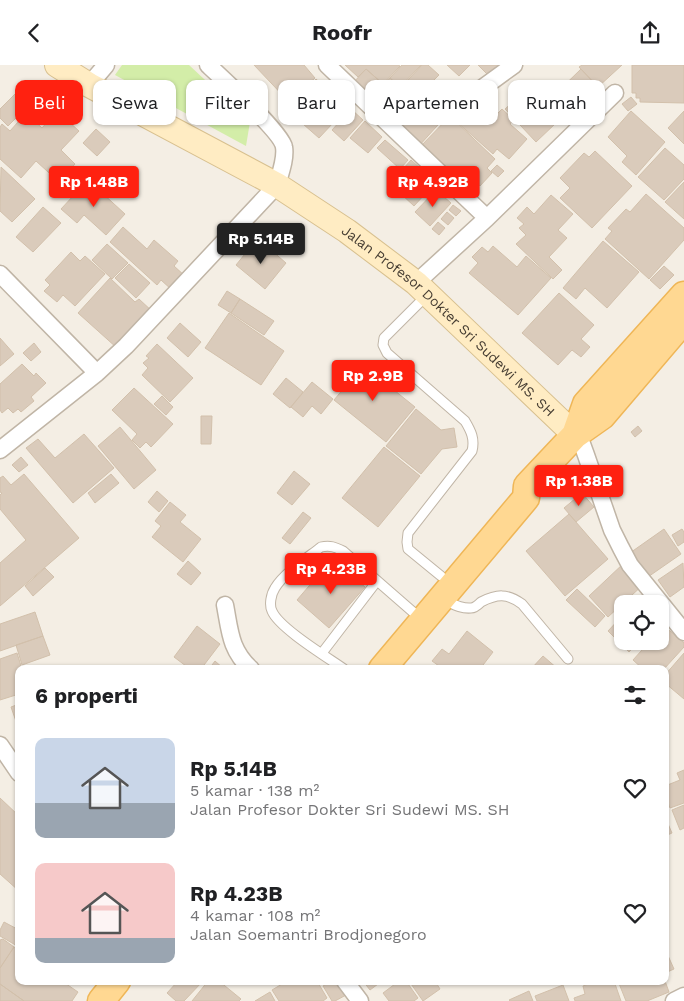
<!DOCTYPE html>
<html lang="id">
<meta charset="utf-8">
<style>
:root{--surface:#fff;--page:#f6f6f6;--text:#202124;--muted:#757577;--accent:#ff2110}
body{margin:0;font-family:"Work Sans",sans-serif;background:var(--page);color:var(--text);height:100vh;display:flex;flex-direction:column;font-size:19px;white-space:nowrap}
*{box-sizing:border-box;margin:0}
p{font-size:16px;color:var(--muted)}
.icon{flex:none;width:28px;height:28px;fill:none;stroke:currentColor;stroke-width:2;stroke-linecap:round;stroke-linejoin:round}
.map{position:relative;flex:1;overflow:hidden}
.side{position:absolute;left:15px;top:600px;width:654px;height:320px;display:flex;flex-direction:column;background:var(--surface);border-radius:10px;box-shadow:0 1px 4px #0004}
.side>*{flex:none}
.guide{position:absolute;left:15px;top:15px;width:655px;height:45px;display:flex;gap:10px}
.controls{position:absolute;left:614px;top:530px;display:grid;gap:10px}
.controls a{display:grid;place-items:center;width:55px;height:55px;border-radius:10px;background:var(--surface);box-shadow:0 1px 4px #0004;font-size:25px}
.price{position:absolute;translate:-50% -42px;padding:0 11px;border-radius:5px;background:var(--accent);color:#fff;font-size:16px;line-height:32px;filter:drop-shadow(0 1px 2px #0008)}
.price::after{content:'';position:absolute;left:50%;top:30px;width:15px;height:11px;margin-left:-8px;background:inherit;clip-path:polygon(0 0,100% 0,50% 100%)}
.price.active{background:#222;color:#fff}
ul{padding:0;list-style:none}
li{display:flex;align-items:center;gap:15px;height:125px;padding:0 20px}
li span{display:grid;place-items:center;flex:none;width:140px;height:100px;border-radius:10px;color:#555}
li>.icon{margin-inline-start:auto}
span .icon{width:60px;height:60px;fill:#fffc;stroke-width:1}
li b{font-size:21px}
h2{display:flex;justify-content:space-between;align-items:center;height:60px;padding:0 20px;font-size:21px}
.pill{padding:0 18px;border-radius:10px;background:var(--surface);box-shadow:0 1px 4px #0004;font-size:18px;line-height:45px}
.pill.active{background:var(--accent);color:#fff}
header{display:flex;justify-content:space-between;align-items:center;height:65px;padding:0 20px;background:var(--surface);font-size:22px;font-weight:700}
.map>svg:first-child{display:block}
.green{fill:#d3eda8}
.building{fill:#dacbbb;stroke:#d2c0ab}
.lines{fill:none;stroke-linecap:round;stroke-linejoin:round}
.service-casing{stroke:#c0b5a6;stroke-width:11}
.minor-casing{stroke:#c0b5a6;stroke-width:19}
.secondary-casing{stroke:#d8c08f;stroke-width:26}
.primary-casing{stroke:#efb657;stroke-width:29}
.service{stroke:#fff;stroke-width:9}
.minor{stroke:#fff;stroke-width:16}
.secondary{stroke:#ffecc3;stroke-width:24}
.primary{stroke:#ffd892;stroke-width:26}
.labels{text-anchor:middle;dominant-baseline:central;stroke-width:4;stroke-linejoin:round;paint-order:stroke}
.street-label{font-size:14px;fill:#473e33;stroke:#fff}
</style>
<header><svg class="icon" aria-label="back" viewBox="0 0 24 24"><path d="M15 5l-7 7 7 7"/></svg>Roofr<svg class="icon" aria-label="share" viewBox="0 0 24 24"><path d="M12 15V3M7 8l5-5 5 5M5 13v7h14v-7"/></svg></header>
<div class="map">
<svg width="684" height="936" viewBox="0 0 684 936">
<rect width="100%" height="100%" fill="#f4eee4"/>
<path class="green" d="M122 0H189L250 57 246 81 115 10Z"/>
<path class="building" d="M254 0H304L315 13 289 37Z
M345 0H398L400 1 383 19 366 4 358 12Z
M402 0H421L400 22 390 13Z
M422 0H428L439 10 432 17 456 40 418 82 379 46Z
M447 0H470L459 11Z
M478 0H501L489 11Z
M582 0H622L598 22 579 2Z
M632 0H684V38L640 37V33H636V28H632Z
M366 4 383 19 369 34 352 19Z
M581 4 596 20 536 77 505 44 514 36 522 44 534 33 542 42Z
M390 13 400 22 382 42 372 33Z
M316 14 326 23 316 34 306 25Z
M464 18 472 25 458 40 451 33Z
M22 22 35 34 8 61 0 53V44Z
M332 27 348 42 319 73 303 59Z
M631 32 637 39 628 46 622 39Z
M480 33 497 49 502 44 514 55 510 59 527 74 509 94 497 84 493 89 457 57Z
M351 44 363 55 344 76 332 65Z
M57 46 79 66 61 85 75 99 59 117 36 96 21 113 0 94V62L2 59 10 66 26 48 42 63Z
M631 46 665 77 636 110 622 97 627 91 608 72Z
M684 46V79L668 63Z
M450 51 495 94 487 103 492 108 480 121 475 116 471 119 467 116 460 123 419 83Z
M365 56 382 72 368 88 350 73Z
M96 64 110 77 97 91 83 78Z
M385 75 408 95 400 104 377 83Z
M665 83 684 100V114L664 135 638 112Z
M595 86 632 121 592 163 560 133 570 123 560 113 584 88 589 92Z
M411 95 420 103 396 129 387 122Z
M497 100 504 106 498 112 491 106Z
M1 102 35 134 12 157 0 146Z
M422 103 437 116 414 141 400 128Z
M88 115 125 149 106 170 84 150 77 158 61 144Z
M684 117V154L665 137Z
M436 125 451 138 430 161 415 147Z
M646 129 684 163V175L649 214 605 174 612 166 608 163 626 144 630 147Z
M551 130 573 149 558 165 567 173 549 192 562 205 553 214 516 179 526 170 519 163 524 159 517 153 527 142 534 149Z
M453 140 461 146 456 151 449 145Z
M43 142 61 158 33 187 16 172Z
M447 147 454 153 448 160 441 154Z
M438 157 445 163 439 170 432 164Z
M123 162 147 184 154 175 178 196 174 201 185 211 172 225 161 215 157 220 110 177Z
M603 176 639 207 607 243 585 223 576 234 563 223Z
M107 179 128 198 112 214 92 195Z
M253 179 266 189 270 184 286 198 265 224 236 200Z
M493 181 517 202 526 191 551 213 518 250 469 208 478 198 472 192 482 182 488 187Z
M71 187 80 196 85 191 105 209 75 241 63 230 57 237 44 226 50 220 45 215Z
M129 199 150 218 136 233 115 213Z
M664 201 674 210 660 224 650 215Z
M110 213 135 237 139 234 154 248 117 283 78 248Z
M227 226 240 234 231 248 218 240Z
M559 228 594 260 581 274 590 282 581 292 572 285 558 300 522 268Z
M240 234 274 256 264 270 231 248Z
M229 248 284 286 261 320 205 283Z
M180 258 201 277 188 292 167 273Z
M0 273 14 289 0 301Z
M34 278 41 287 31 296 23 288Z
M157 279 193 313 170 337 142 310 148 303 143 298 149 293 146 291Z
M22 299 34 311 36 308 46 318 31 332 34 336 21 347 18 344 13 348 8 343 2 348 0 345V319Z
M363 300 415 342 386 377 334 335 344 323 339 318 352 301 358 306Z
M286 313 303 327 290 343 273 329Z
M312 317 333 334 321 349 312 341 303 352 291 342Z
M134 323 173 359 151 382 146 377 140 383 132 375 137 369 112 345Z
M162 331 173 342 166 350 154 339Z
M416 344 441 365 454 363 457 382 442 384 421 409 386 381Z
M201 351H212L211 379H201Z
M638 361 642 366 635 372 631 367Z
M120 362 156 405 134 424 98 381Z
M84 369 114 403 73 438 26 383 38 374 55 393Z
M384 382 420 411 378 462 342 433Z
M21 392 28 400 19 407 12 400Z
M294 406 310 419 292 440 277 428Z
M24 409 79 473 0 541V498L26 475 0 444V430L2 428 0 427V413L3 411 11 420Z
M111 409 119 418 95 438 88 428Z
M157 426 168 436 159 447 148 437Z
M582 428 594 442 576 457 564 443Z
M170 437 186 450 180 457 201 474 183 497 152 472 161 461 155 456Z
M303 447 311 453 290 479 282 473Z
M569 449 608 494 565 531 526 486Z
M664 464 681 489 645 514 627 490Z
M682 464 684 467V477L678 481 672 470Z
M188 496 201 508 191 520 177 509Z
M624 498 644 519 608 552 589 531Z
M683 498 684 522 670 532 658 515Z
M339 500 365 522 329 563 297 535 326 501 333 507Z
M45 503 54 512 33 531 25 521Z
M577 524 605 551 595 562 566 535Z
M639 533 645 539H634Z
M35 547 43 571 0 586V559Z
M622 551V576H639L629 587 608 566Z
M197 561 220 579 201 604H190L174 592Z
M664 561 684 578V582L664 604H643L633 595 650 576H660V565Z
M467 566 493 587 480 604H437L439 601 432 596 442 584 449 589Z
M43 571 50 590 22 600 16 580Z
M17 588 22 604H19V629L0 635V594Z
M684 588V634L665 618V610Z
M543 591 558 604H531Z
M215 596 224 604H209Z
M19 639V662H18L11 642Z
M684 705V738L670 743 665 729V721L680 715 677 708Z
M0 733 19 751V826L0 809Z
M684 740V763L680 765 672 745Z
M665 752 672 768 665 771Z
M4 857 19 865V882L0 871V865Z
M3 874 14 882 0 903V875Z
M14 882 19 885V916H62L78 927 72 936H24L0 919V903Z
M665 884 674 904 665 908Z
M178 916H203L184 936H176L167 928Z
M208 916H219L241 934 239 936H192Z
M287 916H317L327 933 323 936H279L272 925Z
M332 916H339L346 930 335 936H332L323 921Z
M363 916H382L370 925Z
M399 916H406L418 933 414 936H389L383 928Z
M409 916H435L440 924 423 936Z
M596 916H614L621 936H575L574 933 585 929 583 921Z
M618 916H665L669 927 647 936H626Z
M0 919 24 936H0Z
M563 920 569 936H537L535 931Z
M529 926 533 936H510L509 935Z
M270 927 275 936H255Z"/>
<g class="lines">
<defs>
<path id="service" d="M426 231 384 273 383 280 387 288 465 356C471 366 475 374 472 386L408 468 407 477 408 484 441 511
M444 535C453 539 461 544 471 543 475 543 478 540 481 537 497 529 507 528 522 539L568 594
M322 588 377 516
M344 604C327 592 279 563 272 546 269 540 271 529 275 523 284 508 307 493 321 482 330 480 335 482 343 486L413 547"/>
<path id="minor" d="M327 0 487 153
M89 20 106 0
M481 24 514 0
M0 209 97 308 126 281 277 120C280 109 286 94 284 82 282 68 222 13 208 0
M416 218 487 153 615 28
M575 370 582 379 586 390 612 465 621 483 630 500 684 567
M0 385 97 308
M225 540C230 566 230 585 251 604
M0 680 19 708
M345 916 360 936
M674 936 684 931"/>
<g id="secondary">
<path id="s1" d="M57 0 89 20 277 120 347 166 416 218 575 370"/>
</g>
<path id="primary" d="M575 370 586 339 684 230
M382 604 526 433 527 421 575 370 602 351 684 255
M101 936 117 916"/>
</defs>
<use href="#service" class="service-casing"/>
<use href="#minor" class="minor-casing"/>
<use href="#secondary" class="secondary-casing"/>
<use href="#primary" class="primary-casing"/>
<use href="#service" class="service"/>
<use href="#minor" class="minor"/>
<use href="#secondary" class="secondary"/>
<use href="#primary" class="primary"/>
</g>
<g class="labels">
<g class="street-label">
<text stroke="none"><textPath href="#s1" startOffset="470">Jalan Profesor Dokter Sri Sudewi MS. SH</textPath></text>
</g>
</g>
</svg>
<div class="controls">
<a><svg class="icon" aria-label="locate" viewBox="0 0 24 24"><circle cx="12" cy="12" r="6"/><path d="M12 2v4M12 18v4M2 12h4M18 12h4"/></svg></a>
</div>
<b class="price" style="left:94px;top:143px">Rp 1.48B</b>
<b class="price" style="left:433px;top:143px">Rp 4.92B</b>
<b class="price active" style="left:261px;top:200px">Rp 5.14B</b>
<b class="price" style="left:373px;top:337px">Rp 2.9B</b>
<b class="price" style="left:579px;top:442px">Rp 1.38B</b>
<b class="price" style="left:331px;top:530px">Rp 4.23B</b>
<div class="guide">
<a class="pill active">Beli</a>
<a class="pill">Sewa</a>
<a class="pill">Filter</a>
<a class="pill">Baru</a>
<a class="pill">Apartemen</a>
<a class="pill">Rumah</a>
</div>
<section class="side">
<h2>6 properti<svg class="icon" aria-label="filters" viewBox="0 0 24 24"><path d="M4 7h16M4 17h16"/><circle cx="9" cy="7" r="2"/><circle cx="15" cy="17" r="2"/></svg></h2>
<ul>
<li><span style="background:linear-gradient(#c9d6e8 65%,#9aa5b1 0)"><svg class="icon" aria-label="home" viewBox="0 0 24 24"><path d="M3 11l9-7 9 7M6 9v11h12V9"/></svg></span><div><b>Rp 5.14B</b><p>5 kamar · 138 m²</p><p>Jalan Profesor Dokter Sri Sudewi MS. SH</p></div><svg class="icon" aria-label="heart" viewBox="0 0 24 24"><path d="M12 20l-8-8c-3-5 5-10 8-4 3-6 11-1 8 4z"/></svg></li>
<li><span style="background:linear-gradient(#f6c9c9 75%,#9aa5b1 0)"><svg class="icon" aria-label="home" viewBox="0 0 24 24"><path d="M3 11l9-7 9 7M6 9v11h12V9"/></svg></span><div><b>Rp 4.23B</b><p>4 kamar · 108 m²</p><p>Jalan Soemantri Brodjonegoro</p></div><svg class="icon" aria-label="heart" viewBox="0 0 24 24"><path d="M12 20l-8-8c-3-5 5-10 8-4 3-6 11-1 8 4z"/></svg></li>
</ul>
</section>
</div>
